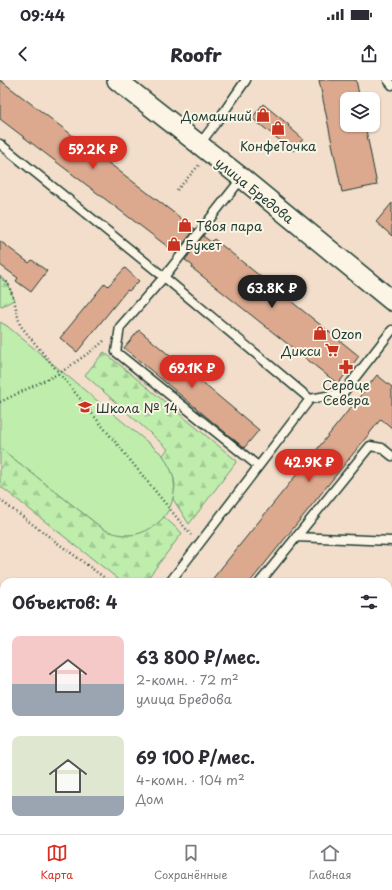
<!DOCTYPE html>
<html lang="ru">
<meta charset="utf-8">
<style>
:root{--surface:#fff;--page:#f7f7f7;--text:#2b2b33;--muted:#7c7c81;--line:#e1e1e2;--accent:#d93025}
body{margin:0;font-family:"Playpen Sans",sans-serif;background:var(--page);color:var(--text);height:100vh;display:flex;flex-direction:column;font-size:15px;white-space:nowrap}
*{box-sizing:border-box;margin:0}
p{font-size:13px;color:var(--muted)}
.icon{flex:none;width:22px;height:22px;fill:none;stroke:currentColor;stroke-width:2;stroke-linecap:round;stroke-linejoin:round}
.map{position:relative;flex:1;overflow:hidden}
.side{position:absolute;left:0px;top:498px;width:392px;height:256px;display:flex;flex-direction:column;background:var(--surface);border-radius:12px 12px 0 0;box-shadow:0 1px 3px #0004}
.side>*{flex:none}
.tools{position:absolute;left:340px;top:12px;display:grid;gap:8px}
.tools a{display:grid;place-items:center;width:40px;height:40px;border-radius:8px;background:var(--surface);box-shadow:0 1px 3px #0004;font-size:20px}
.price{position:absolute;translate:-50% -34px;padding:0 9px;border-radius:14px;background:var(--accent);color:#fff;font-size:13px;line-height:26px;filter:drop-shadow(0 1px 2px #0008)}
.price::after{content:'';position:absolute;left:50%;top:24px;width:12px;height:9px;margin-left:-6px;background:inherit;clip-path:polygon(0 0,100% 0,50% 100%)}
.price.current{background:#222;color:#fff}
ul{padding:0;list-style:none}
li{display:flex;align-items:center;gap:12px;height:100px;padding:0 12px}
li span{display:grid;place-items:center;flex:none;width:112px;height:80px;border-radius:8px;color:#555}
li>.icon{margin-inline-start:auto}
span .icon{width:48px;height:48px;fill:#fffc;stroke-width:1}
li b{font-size:17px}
h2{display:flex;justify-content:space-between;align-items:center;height:48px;padding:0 12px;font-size:17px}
.status{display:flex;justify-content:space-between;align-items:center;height:28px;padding:0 20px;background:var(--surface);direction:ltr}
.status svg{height:11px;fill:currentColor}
header{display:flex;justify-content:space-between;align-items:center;height:52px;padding:0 12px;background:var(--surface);font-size:18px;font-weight:800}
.tabs{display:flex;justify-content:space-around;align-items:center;height:56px;border-top:1px solid var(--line);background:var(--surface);font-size:11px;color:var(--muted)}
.tabs a{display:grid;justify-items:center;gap:2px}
.tabs .current{color:var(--accent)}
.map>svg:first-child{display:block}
.grass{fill:#beedac;stroke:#6e9570}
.forest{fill:url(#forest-firs);stroke:#6e9570}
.building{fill:#dca98f;stroke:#1f3d34}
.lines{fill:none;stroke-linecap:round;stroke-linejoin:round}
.service-casing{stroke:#1f3d34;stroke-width:11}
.pedestrian-casing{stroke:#1f3d34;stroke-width:14}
.tertiary-casing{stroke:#1f3d34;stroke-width:22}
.path{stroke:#1f3d34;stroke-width:2.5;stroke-dasharray:1 3;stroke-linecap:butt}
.service{stroke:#fcf5e5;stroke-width:8}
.pedestrian{stroke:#fcf5e5;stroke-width:11}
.tertiary{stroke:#fcf5e5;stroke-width:19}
.labels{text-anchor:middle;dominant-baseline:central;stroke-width:4;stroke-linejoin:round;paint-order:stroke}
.poi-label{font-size:13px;fill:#1f3d34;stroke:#fcf5e5;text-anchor:start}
.street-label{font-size:13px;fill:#1f3d34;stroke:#fcf5e5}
</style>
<div class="status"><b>09:44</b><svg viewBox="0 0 49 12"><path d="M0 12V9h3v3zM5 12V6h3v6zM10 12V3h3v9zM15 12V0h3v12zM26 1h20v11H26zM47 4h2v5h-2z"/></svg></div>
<header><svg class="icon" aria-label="back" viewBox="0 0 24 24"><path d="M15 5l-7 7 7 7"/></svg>Roofr<svg class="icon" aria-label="share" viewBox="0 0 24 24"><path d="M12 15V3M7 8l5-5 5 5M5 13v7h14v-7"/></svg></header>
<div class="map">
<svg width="392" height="754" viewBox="0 0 392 754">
<defs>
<pattern id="forest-firs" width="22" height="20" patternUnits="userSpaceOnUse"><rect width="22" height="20" fill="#beedac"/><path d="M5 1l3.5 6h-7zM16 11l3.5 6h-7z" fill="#a3cc95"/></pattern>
</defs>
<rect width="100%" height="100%" fill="#f2decb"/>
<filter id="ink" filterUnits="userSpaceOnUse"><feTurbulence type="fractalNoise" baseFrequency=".025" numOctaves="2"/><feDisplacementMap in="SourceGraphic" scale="8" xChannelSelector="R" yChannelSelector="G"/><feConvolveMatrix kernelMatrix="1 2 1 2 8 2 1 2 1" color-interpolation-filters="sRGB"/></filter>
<g filter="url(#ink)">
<path class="grass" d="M0 242 7 246 163 375C168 383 173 391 174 401 178 430 153 458 123 455 115 455 109 452 103 449L0 368Z"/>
<path class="forest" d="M0 197 8 203 14 220 2 226 0 225Z
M104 272 237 381 189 444 173 419 175 406 174 399 171 390 163 375 168 369 85 295Z
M0 368 103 449C126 460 146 456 164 437L182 453 145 502H122L0 406Z
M388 643 392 646V709L388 706Z"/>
<path class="building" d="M0 0 195 149 176 173 0 39Z
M319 0H356L360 19H347V45H365L377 105 342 112Z
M263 24 289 45 288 46 303 59 293 71 252 38Z
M392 123V156L376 142Z
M203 156 211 162 214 159 359 276 338 304 192 188 193 186 185 180Z
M0 161 29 183 32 180 47 191 31 212 16 201 18 198 0 185Z
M125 188 139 201 129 211 127 210 77 272 60 258 105 203 108 206Z
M139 250 259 350 244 368 124 268Z
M377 295 392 307V348L381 339 250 502H210Z"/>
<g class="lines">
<defs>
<path id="service" d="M388 0 392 5
M0 64 164 197 310 319
M199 65 221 36 246 0
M242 98 164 197 120 247 116 272 258 386
M296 457 392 461
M170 502 310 319 343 313 392 250
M260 502 370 366 382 368 392 376
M0 626 4 629
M388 631 392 634
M388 732 392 735
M309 750 314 754
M213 754 217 750"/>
<path id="pedestrian" d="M0 732 4 736
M22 750 26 754"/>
<path id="tertiary" d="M117 0 242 98 392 221"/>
</defs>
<use href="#service" class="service-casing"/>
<use href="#pedestrian" class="pedestrian-casing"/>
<use href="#tertiary" class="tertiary-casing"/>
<path class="path" d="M177 110 199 85
M0 197 8 203 14 220 20 245 191 455
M0 322 60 293 97 267 106 259
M0 420 110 502
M389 646 392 659
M264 750 266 754"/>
<use href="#service" class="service"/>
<use href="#pedestrian" class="pedestrian"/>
<use href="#tertiary" class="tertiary"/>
</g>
</g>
<defs>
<symbol id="shop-bare" viewBox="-9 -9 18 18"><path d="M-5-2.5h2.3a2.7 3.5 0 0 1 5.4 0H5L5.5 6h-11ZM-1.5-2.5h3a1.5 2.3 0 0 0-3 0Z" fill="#c8321e" stroke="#fcf5e5" stroke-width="2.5" paint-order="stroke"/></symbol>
<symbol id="supermarket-bare" viewBox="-9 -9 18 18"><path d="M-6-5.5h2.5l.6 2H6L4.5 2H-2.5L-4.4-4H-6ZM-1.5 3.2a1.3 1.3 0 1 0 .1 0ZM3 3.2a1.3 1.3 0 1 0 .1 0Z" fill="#c8321e" stroke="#fcf5e5" stroke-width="2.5" paint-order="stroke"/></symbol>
<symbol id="pharmacy-bare" viewBox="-9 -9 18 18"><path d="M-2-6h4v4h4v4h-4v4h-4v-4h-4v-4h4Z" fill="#c8321e" stroke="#fcf5e5" stroke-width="2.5" paint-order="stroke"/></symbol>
<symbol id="school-bare" viewBox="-9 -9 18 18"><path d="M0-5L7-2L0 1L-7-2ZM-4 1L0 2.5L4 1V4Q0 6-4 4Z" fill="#c8321e" stroke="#fcf5e5" stroke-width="2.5" paint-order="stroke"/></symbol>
</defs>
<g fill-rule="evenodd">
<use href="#shop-bare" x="253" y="25" width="20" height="20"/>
<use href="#shop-bare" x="268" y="38" width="20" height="20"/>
<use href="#shop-bare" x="175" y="135" width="20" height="20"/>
<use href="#shop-bare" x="164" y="154" width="20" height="20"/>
<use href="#shop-bare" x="310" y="243" width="20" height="20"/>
<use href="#supermarket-bare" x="322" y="260" width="20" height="20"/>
<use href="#pharmacy-bare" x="336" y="277" width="20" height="20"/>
<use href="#school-bare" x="75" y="317" width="20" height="20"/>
</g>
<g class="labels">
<g class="poi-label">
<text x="252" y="35" text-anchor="end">Домашний</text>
<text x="278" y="65" text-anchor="middle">КонфеТочка</text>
<text x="196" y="145">Твоя пара</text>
<text x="185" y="164">Букет</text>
<text x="331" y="253">Ozon</text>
<text x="321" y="270" text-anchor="end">Дикси</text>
<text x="346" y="304" text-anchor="middle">Сердце<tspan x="346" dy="15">Севера</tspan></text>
<text x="96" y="327">Школа № 14</text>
</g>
<g class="street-label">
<text transform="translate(255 110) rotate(39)">улица Бредова</text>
</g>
</g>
</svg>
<div class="tools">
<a><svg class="icon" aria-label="layers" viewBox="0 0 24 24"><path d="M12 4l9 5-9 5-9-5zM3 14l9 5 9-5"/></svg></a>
</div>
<b class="price" style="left:93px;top:90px">59.2K ₽</b>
<b class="price current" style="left:272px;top:229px">63.8K ₽</b>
<b class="price" style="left:192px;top:309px">69.1K ₽</b>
<b class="price" style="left:309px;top:403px">42.9K ₽</b>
<section class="side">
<h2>Объектов: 4<svg class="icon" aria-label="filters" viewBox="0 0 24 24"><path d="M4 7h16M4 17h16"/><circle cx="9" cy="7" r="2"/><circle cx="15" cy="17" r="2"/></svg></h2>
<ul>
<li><span style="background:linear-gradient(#f6c9c9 60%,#9aa5b1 0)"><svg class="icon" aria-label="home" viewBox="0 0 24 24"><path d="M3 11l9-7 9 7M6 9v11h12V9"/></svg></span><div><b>63 800 ₽/мес.</b><p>2-комн. · 72 m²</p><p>улица Бредова</p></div></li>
<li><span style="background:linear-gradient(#dfe7d0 75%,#9aa5b1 0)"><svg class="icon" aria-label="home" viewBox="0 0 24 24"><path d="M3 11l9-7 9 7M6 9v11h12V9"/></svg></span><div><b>69 100 ₽/мес.</b><p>4-комн. · 104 m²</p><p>Дом</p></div></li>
</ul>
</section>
</div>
<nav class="tabs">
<a class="current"><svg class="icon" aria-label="map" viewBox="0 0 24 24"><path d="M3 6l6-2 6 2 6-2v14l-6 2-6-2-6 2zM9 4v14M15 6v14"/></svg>Карта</a>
<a><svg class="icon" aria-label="saved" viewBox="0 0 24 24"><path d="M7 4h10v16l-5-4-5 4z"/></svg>Сохранённые</a>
<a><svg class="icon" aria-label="home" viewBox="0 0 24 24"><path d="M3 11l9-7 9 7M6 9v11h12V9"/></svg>Главная</a>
</nav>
